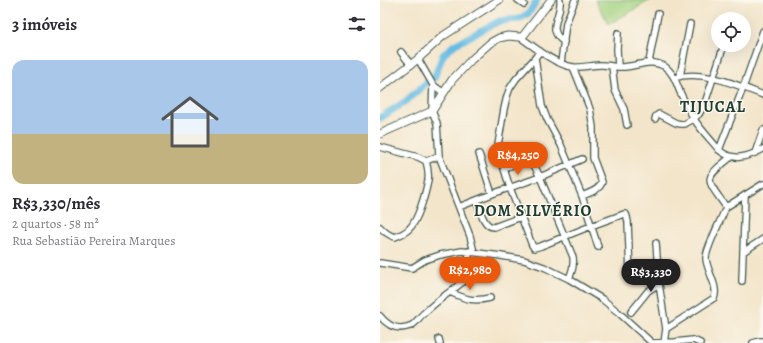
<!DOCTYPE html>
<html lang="pt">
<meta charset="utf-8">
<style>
:root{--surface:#fff;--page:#f7f7f7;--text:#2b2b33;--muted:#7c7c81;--line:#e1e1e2;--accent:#ea580c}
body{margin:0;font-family:Alegreya,serif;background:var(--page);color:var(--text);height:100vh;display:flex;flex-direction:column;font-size:15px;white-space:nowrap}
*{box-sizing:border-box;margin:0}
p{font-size:13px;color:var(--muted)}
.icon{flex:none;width:22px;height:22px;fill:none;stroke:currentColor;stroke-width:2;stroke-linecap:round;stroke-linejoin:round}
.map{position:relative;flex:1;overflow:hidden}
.sheet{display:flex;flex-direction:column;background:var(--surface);width:380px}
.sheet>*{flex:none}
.tools{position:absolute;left:331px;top:12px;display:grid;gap:8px}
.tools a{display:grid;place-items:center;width:40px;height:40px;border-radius:50%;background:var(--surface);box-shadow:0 4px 16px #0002;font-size:20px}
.price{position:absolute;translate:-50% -34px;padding:0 9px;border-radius:14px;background:var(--accent);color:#fff;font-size:13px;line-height:26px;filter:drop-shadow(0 1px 2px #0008)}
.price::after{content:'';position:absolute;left:50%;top:24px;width:12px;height:9px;margin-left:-6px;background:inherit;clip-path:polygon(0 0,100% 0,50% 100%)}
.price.on{background:#222;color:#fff}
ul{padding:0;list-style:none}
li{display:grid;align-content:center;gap:8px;height:212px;padding:0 12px}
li+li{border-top:1px solid var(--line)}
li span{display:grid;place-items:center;height:124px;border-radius:12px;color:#555}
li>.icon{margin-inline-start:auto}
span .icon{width:72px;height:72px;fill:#fffc;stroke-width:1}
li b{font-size:17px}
h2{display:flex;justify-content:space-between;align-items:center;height:48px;padding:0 12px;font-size:17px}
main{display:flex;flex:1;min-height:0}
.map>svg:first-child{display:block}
.green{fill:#a1d17f;stroke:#60875a}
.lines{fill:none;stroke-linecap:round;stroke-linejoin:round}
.river{stroke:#66bce3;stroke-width:7}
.minor-casing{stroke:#3f564a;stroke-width:8}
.major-casing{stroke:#3f564a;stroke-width:9}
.minor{stroke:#fff;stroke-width:5.5}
.major{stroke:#fff;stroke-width:7}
.labels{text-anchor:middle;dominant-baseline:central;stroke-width:3;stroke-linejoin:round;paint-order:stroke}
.district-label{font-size:16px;font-weight:bold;letter-spacing:1px;fill:#1f3d34;stroke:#fbf7ec}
</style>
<main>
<section class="sheet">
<h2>3 imóveis<svg class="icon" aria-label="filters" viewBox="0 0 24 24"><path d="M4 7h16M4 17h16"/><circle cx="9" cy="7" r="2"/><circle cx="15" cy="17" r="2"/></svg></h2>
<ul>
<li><span style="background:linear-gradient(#a9c7e8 60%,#c2b280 0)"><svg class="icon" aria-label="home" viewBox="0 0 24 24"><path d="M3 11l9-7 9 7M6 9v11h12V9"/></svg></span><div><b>R$3,330/mês</b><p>2 quartos · 58 m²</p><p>Rua Sebastião Pereira Marques</p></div></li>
</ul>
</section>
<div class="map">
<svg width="383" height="343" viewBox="0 0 383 343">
<rect width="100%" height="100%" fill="#fbf7ec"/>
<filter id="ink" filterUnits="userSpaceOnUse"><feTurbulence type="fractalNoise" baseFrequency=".025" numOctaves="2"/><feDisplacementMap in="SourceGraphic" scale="8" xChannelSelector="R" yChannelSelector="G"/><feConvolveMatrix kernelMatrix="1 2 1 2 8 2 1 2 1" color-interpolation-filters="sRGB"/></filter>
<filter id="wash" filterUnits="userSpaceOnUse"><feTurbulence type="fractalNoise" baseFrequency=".012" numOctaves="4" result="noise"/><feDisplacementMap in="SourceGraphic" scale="16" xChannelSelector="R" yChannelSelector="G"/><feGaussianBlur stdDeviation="0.9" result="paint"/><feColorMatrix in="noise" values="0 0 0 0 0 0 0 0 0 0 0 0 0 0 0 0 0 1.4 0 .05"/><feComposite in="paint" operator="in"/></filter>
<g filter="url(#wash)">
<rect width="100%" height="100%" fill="#f3e5ca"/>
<path class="green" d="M215 0H271L229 24Z"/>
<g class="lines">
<path class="river" d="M0 118 26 101 45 84 54 78 63 55 74 45 119 21 139 19 149 13 157 0"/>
</g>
</g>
<g filter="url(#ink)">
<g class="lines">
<defs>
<path id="minor" d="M138 0 144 4
M180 0C182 16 165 29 184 42
M140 37C154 47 176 65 193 67 202 68 212 65 221 65 228 65 235 67 242 67 257 67 269 58 284 66 293 72 296 82 300 92 304 101 309 110 314 119 321 130 331 140 339 150 353 162 368 157 383 149
M160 51 155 58 136 79 130 88 127 96 124 109 118 145 120 156 130 188 152 245 154 248 161 246 211 226 244 214H246L247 217 248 222 250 274
M21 52 31 65
M155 58 162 106 167 119 181 145 202 196 218 247
M38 59 53 85 64 93
M269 62 278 14
M181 63 186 23 195 0
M232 66 235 90 244 109 247 125
M193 67 210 109 213 127V158L222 182C220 190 209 193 202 196
M238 67 237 49 238 33
M300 76 310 24
M294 78C322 69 357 85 383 95
M53 85 52 111 57 123 59 156 71 187 90 236 94 252
M275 119 276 116 279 114 296 123 301 124H305L314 118 319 114 325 103 344 45
M0 147 38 157 46 161C48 168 49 173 48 180 46 192 38 221 29 229 25 233 20 235 15 237 8 235 5 232 0 227
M339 150 363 88 383 31
M375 153 383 130
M99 154 112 194
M46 161 59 156
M124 169 146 158 150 159 152 161 160 177 193 257C194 266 192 271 189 279
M97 200C100 209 103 227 114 227L141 217
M79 207 112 194 160 177 202 159
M346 207C326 178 322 180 351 157
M346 207 383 184
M276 243 279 284 286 329 284 343
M363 252 383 239
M0 263 32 268 45 260 60 255 82 251 121 256 144 260 164 267 189 279 222 299 238 312 272 343
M362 281 365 195
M70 292C85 299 93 302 110 298
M251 312 268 291 279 284
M0 316C8 326 17 331 30 326 36 324 38 318 43 314 55 302 70 292 84 281 90 273 88 261 89 251
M286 329 334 298C339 287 327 271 326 259 325 250 342 218 346 207
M59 339 60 343
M272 343 295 342 313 340 320 343
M373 343 380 341H383"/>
<path id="major" d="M0 88 38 59 63 36 119 0
M0 134 52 111 72 80 91 60 110 43 119 38 128 36 140 37 143 36 171 0"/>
</defs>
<use href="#minor" class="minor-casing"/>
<use href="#major" class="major-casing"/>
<use href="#minor" class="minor"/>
<use href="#major" class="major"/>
</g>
</g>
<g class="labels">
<g class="district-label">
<text x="333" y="107">TIJUCAL</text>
<text x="153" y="211">DOM SILVÉRIO</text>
</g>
</g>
</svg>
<div class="tools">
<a><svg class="icon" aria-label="locate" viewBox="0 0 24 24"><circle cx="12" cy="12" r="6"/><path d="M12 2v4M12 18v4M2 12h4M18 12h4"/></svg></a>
</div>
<b class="price" style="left:138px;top:176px">R$4,250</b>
<b class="price" style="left:90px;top:291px">R$2,980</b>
<b class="price on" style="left:271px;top:293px">R$3,330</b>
</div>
</main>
